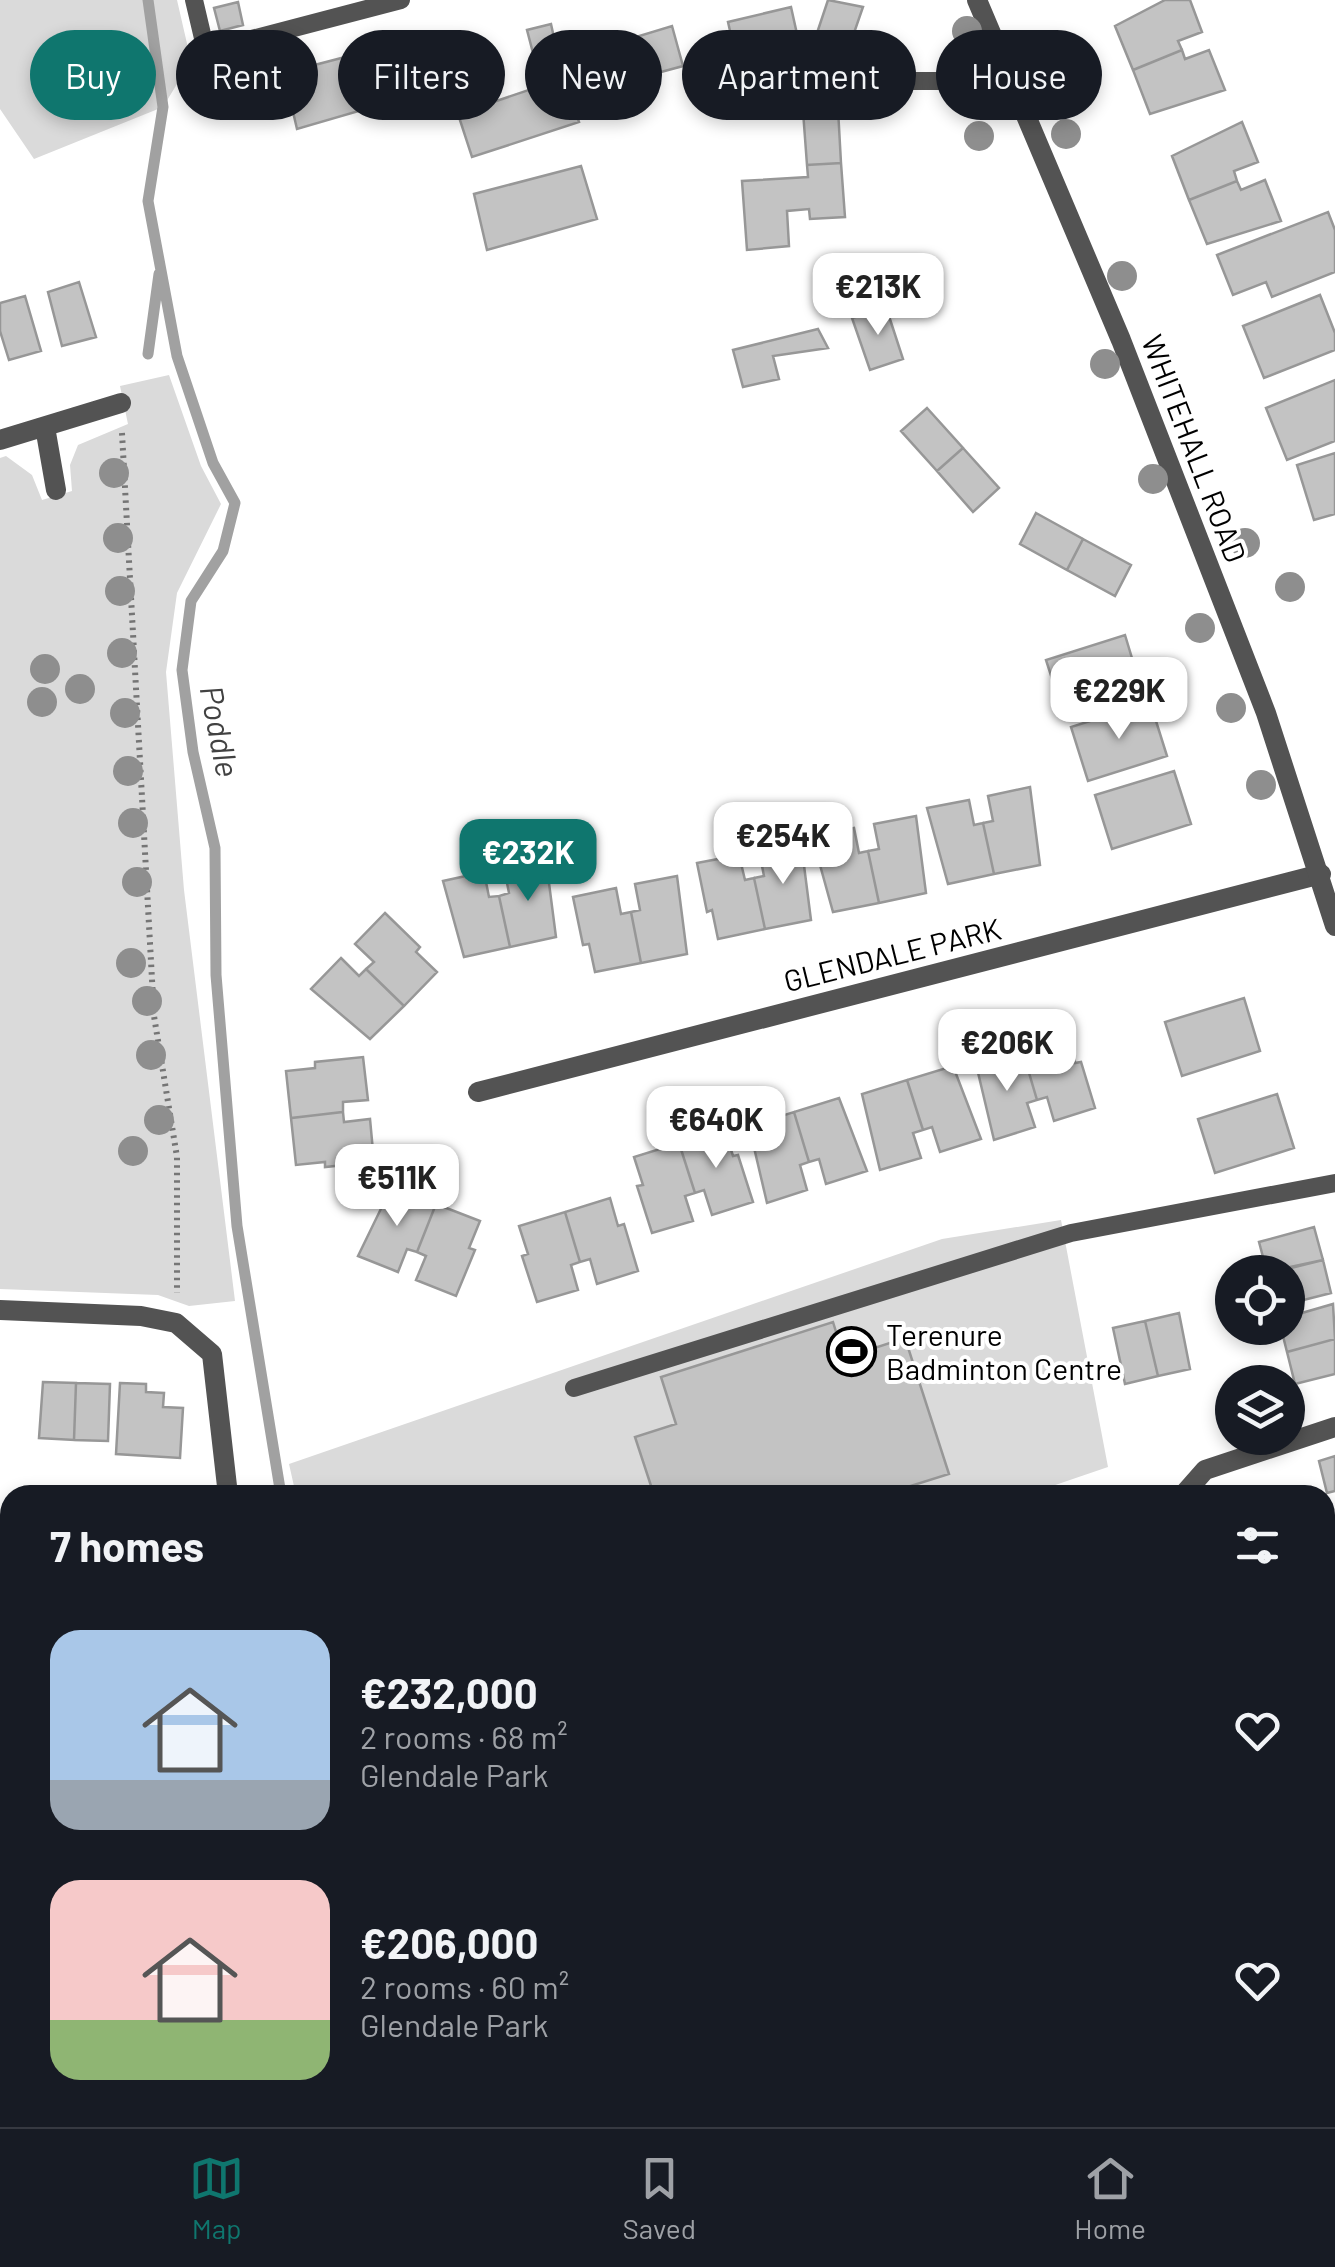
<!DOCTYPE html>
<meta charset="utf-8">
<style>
:root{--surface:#171b24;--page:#20242c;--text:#f1f3f6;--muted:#9ea1a6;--line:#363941;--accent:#0f766e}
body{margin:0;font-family:Barlow,sans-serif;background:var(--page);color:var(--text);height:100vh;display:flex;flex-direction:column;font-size:38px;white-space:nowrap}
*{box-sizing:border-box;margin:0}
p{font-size:32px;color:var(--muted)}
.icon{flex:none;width:55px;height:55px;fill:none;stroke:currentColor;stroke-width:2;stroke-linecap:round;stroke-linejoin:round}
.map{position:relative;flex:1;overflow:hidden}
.panel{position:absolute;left:0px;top:1485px;width:1335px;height:642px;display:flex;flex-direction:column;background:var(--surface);border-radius:30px 30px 0 0;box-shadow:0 5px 15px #0003}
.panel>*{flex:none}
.banner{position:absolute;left:30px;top:30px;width:1275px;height:90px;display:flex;gap:20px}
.fabs{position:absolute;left:1215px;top:1255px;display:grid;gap:20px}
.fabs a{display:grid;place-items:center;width:90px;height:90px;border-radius:50%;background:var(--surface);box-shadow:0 5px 15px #0003;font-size:50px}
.price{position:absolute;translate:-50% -85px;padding:0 22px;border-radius:20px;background:#fff;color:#222;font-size:32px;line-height:65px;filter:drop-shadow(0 2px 5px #0008)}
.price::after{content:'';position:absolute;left:50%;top:60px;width:30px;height:22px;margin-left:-15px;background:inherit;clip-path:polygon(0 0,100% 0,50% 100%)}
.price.on{background:var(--accent);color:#fff}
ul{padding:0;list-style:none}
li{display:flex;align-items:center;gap:30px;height:250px;padding:0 50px}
li span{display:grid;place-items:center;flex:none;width:280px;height:200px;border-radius:30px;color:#555}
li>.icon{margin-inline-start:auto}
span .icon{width:120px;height:120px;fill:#fffc;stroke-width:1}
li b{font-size:42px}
h2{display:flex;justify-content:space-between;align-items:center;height:120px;padding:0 50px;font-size:42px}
.pill{padding:0 35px;border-radius:45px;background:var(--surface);box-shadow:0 5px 15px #0003;font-size:35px;line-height:90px}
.pill.on{background:var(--accent);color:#fff}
.tabs{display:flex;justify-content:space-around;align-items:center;height:140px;border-top:2px solid var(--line);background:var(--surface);font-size:28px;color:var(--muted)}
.tabs a{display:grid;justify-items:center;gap:5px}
.tabs .on{color:var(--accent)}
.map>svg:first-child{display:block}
.green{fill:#dadada}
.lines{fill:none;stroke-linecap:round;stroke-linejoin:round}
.stream{stroke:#a1a1a1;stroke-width:11}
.building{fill:#c3c3c3;stroke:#979797;stroke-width:2.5}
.path{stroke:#757575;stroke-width:6;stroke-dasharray:2.5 5;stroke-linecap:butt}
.service{stroke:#535353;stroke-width:18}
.minor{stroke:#535353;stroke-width:20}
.tertiary{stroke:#535353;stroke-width:20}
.tree{fill:#8e8e8e}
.labels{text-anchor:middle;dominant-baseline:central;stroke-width:8;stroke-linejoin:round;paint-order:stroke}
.street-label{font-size:30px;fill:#000;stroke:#fff}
.poi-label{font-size:30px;fill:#000;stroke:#fff;text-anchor:start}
.water-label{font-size:32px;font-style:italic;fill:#424242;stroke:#fff}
</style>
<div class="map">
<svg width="1335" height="2127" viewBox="0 0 1335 2127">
<rect width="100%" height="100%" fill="#fff"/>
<path class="green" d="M0 0H177L191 61 163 107 34 159 0 109Z
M169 375 201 466 221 504 177 593 166 672 184 890 235 1301 189 1306 158 1295 0 1289V458L6 456 32 475 42 500 72 491 70 465 78 445 128 424 120 386Z
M1061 1220 1108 1467 1026 1495H296L289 1464 942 1239Z
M493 2118H1183L1186 2127H496Z"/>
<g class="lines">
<path class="stream" d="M148 0 163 107 148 201 177 356 213 463 235 503 223 551 191 601 182 670 193 752 215 848 216 975 237 1226 281 1495
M148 354 159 274
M493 2118 496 2127"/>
</g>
<path class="building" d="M828 0 863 7 845 59 812 48Z
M1165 0H1190L1202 32 1178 41 1182 50 1133 70 1115 26Z
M238 2 243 25 220 31 214 8Z
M791 7 801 52 738 66 728 22Z
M551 24 556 47 533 53 527 30Z
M672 26 683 66 650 75 639 36Z
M391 45 407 97 297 129 284 73Z
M1182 50 1185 59 1209 50 1225 90 1150 114 1133 70Z
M564 78 579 122 472 157 458 114Z
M838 109 841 163 807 165 803 111Z
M1242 122 1258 162 1234 171 1237 181 1189 200 1172 156Z
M841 163 845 217 810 219 809 209 787 211 789 246 747 250 742 181 808 177 807 165Z
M581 166 597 219 487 250 474 194Z
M1265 180 1281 221 1207 244 1189 200 1237 181 1241 190Z
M1328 212 1335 230V272L1272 297 1266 282 1233 295 1217 255Z
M868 256 886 307 852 318 835 267Z
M79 282 96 337 62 346 48 292Z
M1320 295 1335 333V350L1264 378 1243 326Z
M25 296 41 351 9 360 0 331V303Z
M886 307 903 359 870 370 852 318Z
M818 329 828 348 773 356 779 379 743 387 733 350Z
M1335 380V441L1287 460 1266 408Z
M927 408 963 448 937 471 901 431Z
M963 448 999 488 973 512 937 471Z
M1335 453V514L1314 520 1297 465Z
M1036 513 1083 539 1067 570 1020 544Z
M1083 539 1131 565 1115 596 1067 570Z
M1125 635 1141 688 1063 713 1046 660Z
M1150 702 1167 756 1088 781 1071 727Z
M1174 771 1191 824 1112 849 1095 795Z
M1030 787 1040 865 994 874 983 823 993 821 988 796Z
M969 800 974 825 983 823 994 874 948 884 927 808Z
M916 816 926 893 879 903 868 851 879 849 874 824Z
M854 828 859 853 868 851 879 903 833 912 812 836Z
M801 842 811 920 765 929 754 878 764 876 759 851Z
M739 855 745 880 754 878 765 929 718 939 712 910 707 912 697 863Z
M546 860 556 937 510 947 499 896 509 893 504 868Z
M484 872 489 897 499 896 510 947 464 957 443 881Z
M677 876 687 954 641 963 631 912 640 910 635 884Z
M616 888 621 914 631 912 641 963 595 972 589 944 583 945 573 897Z
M385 913 420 947 416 952 437 972 404 1006 366 969 374 962 355 944Z
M341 958 359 976 366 969 404 1006 370 1039 311 989Z
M1244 998 1260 1051 1182 1076 1165 1022Z
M1066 1035 1075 1063 1081 1062 1095 1108 1054 1121 1047 1097 1037 1100 1022 1049Z
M1022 1049 1037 1100 1027 1103 1035 1127 994 1140 976 1064Z
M363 1057 368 1100 343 1102V1112L291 1118 286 1071 315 1068V1062Z
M953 1066 981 1139 940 1152 932 1127 923 1130 907 1080Z
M907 1080 923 1130 913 1133 921 1158 880 1170 862 1094Z
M1277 1094 1294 1148 1215 1173 1198 1119Z
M839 1098 867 1171 826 1184 819 1159 809 1162 794 1112Z
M343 1112 344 1122 370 1119 374 1162 325 1167V1162L296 1165 291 1118Z
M794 1112 809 1162 800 1165 807 1190 767 1203 749 1126Z
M724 1128 733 1156 738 1155 753 1202 712 1215 704 1190 695 1193 679 1143Z
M679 1143 695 1193 685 1196 693 1221 652 1233 637 1186 643 1185 634 1157Z
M392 1186 436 1204 417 1252 407 1249 398 1272 358 1256Z
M610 1198 618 1226 624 1224 638 1271 597 1284 590 1259 580 1262 565 1212Z
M436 1204 480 1221 469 1248 475 1250 456 1296 416 1280 426 1256 417 1252Z
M565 1212 580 1262 571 1265 578 1290 537 1302 522 1256 528 1254 519 1226Z
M1314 1227 1323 1260 1267 1272 1259 1242Z
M1323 1260 1331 1293 1288 1304V1272H1275Z
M1333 1304 1335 1339 1287 1352 1281 1328H1288V1317Z
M1179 1313 1190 1369 1158 1376 1145 1321Z
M1145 1321 1158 1376 1125 1384 1113 1328Z
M833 1322 844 1358 905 1338 949 1474 882 1495H654L635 1437 676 1424 661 1377Z
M1335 1339V1374L1295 1384 1287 1352Z
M43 1382 76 1383 74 1440 39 1438Z
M76 1383 110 1384 108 1441 74 1440Z
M120 1383 146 1384V1392L164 1393 163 1407 183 1408 180 1458 116 1454Z
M1335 1456V1491L1327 1493 1319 1461Z
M1334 2040 1335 2074 1325 2077V2042Z
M1335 2074V2110L1325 2112V2077Z
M293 2118H338L318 2127H298Z
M338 2118H356L360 2127H318Z"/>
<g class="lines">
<path class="path" d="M122 433 154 1016 177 1157V1293
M590 2118 593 2127
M1013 2118 1037 2127"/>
<path class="service" d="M194 0 206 51 401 0
M804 81H1012
M574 1388 1071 1233 1335 1183"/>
<path class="minor" d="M45 427 56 490
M0 440 121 403
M478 1092 1321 874
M0 1310 141 1316 176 1323 212 1354 228 1495
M1183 1495 1205 1470 1335 1427
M437 2118 440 2127
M1198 2118 1200 2127"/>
<path class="tertiary" d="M977 0 1121 340 1266 713 1335 926"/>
</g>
<g class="tree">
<circle cx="967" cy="31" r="15"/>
<circle cx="1069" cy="100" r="15"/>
<circle cx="1066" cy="134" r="15"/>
<circle cx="979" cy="136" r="15"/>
<circle cx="1122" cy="276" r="15"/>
<circle cx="1105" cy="364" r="15"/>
<circle cx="114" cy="473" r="15"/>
<circle cx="1153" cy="479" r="15"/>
<circle cx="118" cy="538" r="15"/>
<circle cx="1245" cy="543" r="15"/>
<circle cx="1290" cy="587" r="15"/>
<circle cx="120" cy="591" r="15"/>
<circle cx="1200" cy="628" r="15"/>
<circle cx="122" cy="653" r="15"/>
<circle cx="45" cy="669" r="15"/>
<circle cx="80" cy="689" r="15"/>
<circle cx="42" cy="702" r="15"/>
<circle cx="1231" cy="708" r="15"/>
<circle cx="125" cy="713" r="15"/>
<circle cx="128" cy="771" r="15"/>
<circle cx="1261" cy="785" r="15"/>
<circle cx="133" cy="823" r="15"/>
<circle cx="137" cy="882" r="15"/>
<circle cx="131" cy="963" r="15"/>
<circle cx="147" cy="1001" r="15"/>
<circle cx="151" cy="1055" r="15"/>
<circle cx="159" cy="1120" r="15"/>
<circle cx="133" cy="1151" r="15"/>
</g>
<defs>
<symbol id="stadium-ring" viewBox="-11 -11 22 22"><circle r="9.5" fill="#fff" stroke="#000" stroke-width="1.5"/><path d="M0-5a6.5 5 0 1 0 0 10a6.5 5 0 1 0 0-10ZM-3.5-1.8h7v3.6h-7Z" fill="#000"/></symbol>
</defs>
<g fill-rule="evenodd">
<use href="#stadium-ring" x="824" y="1324" width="55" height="55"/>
</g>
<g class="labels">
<g class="street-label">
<text transform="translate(1195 448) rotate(69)">WHITEHALL ROAD</text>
<text transform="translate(892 954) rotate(-14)">GLENDALE PARK</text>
</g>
<g class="poi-label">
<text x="886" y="1334">Terenure<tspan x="886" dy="34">Badminton Centre</tspan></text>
</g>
<g class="water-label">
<text transform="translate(221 731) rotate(79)">Poddle</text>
</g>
</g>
</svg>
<div class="fabs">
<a><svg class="icon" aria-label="locate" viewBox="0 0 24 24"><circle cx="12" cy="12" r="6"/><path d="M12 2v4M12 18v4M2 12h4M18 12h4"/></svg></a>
<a><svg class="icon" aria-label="layers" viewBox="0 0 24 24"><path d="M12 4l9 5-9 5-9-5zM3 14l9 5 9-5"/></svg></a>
</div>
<b class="price" style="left:878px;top:338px">€213K</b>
<b class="price" style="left:1119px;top:742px">€229K</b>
<b class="price" style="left:783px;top:887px">€254K</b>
<b class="price on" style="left:528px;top:904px">€232K</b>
<b class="price" style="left:1007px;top:1094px">€206K</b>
<b class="price" style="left:716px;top:1171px">€640K</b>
<b class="price" style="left:397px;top:1229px">€511K</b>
<div class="banner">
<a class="pill on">Buy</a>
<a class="pill">Rent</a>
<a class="pill">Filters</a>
<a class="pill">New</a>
<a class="pill">Apartment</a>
<a class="pill">House</a>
</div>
<section class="panel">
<h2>7 homes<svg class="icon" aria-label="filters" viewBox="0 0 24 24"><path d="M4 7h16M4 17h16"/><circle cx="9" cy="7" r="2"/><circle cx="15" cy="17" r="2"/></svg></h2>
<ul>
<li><span style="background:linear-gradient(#a9c7e8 75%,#9aa5b1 0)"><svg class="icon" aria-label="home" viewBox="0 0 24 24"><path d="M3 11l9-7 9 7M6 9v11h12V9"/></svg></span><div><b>€232,000</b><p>2 rooms · 68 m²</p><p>Glendale Park</p></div><svg class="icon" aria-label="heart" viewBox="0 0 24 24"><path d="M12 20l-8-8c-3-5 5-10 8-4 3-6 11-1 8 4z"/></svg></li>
<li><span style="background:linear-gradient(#f6c9c9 70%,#8fb573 0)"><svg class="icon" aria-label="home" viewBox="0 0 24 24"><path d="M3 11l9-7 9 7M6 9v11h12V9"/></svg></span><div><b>€206,000</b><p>2 rooms · 60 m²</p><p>Glendale Park</p></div><svg class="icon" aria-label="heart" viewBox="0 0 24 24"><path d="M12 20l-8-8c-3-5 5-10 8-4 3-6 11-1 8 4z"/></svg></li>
</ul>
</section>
</div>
<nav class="tabs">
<a class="on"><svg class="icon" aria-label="map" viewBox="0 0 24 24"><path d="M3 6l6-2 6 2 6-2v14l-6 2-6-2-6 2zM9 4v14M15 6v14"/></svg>Map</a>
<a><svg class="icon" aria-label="saved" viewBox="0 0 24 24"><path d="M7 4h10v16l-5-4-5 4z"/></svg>Saved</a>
<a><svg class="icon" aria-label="home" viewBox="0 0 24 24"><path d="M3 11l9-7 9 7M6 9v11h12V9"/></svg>Home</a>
</nav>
